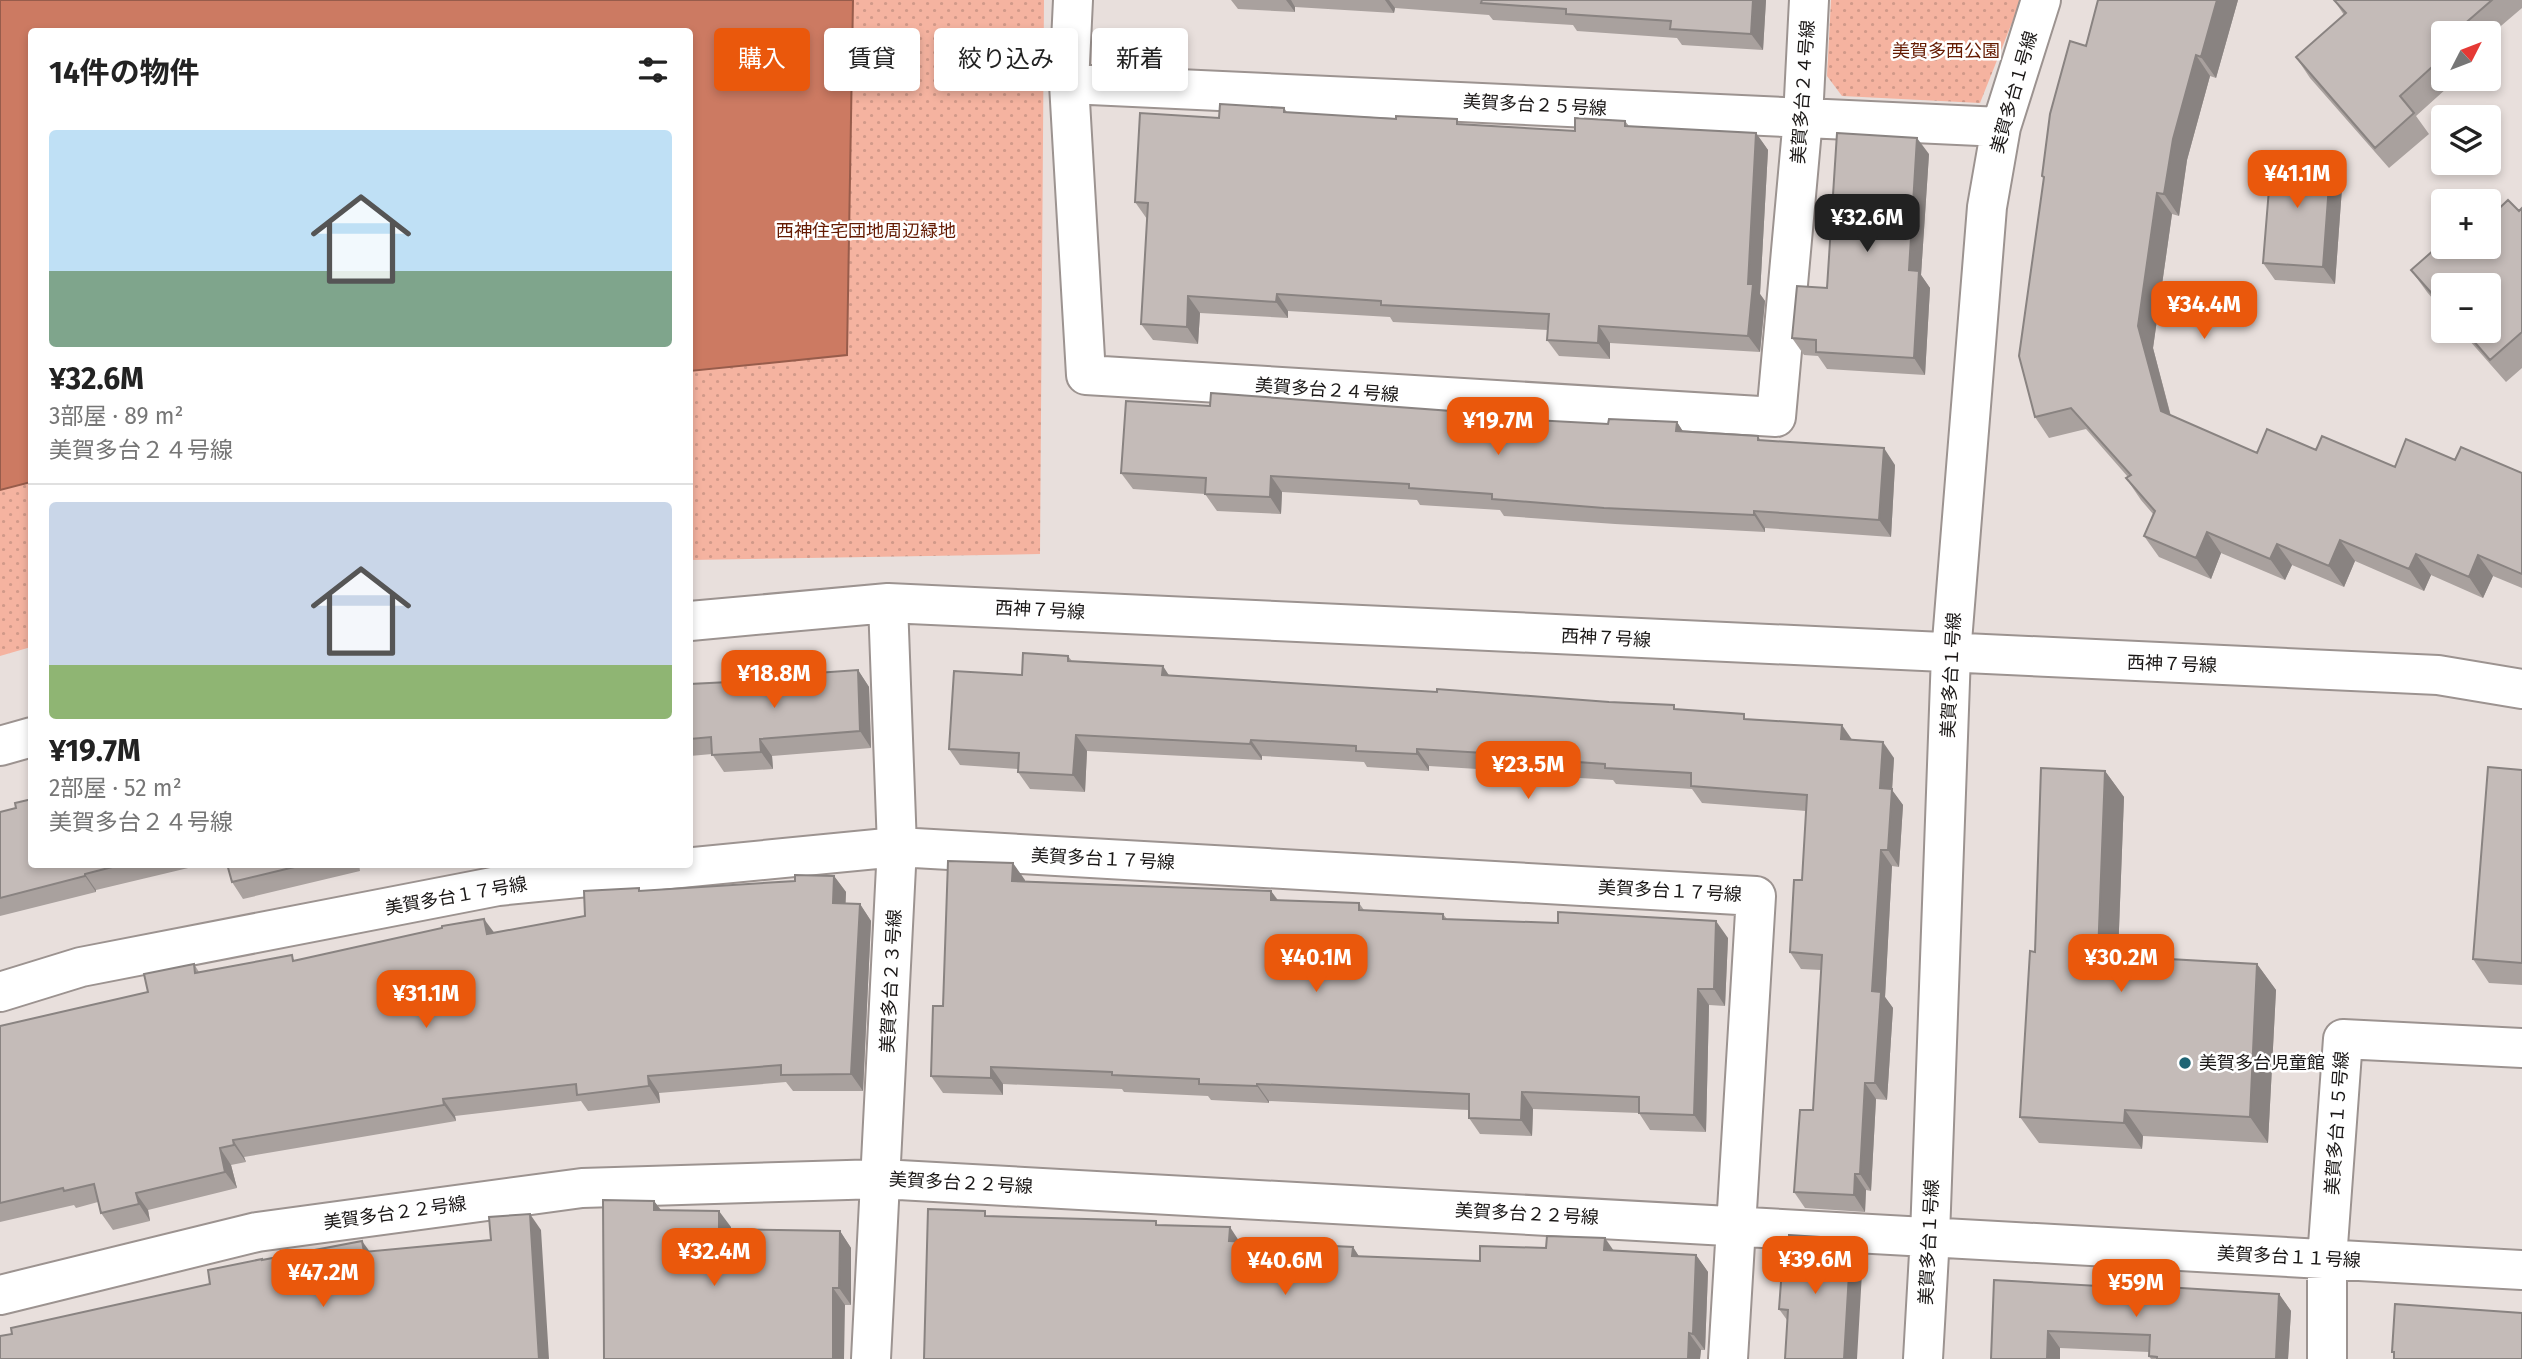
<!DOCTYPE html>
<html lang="ja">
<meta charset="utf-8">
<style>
:root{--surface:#fff;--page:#f6f6f6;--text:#222;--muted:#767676;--line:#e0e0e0;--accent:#ea580c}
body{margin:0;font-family:"Fira Sans","Noto Sans JP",sans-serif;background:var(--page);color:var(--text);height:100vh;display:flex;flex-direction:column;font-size:26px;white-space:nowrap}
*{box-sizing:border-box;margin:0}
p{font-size:23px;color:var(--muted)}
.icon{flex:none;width:38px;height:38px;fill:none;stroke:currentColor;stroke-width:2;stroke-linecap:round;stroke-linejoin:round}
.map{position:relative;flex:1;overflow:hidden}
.side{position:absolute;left:28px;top:28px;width:665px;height:840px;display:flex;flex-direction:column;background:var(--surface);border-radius:7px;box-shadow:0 4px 10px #0003}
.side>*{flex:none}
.banner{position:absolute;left:714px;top:28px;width:665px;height:63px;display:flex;gap:14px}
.needle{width:46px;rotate:48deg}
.controls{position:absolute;left:2431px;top:21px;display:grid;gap:14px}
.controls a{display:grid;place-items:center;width:70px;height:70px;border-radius:7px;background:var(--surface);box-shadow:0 4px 10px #0003;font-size:35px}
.price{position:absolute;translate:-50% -60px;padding:0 16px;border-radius:14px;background:var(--accent);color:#fff;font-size:23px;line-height:46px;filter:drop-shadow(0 2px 4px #0008)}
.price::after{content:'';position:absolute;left:50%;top:42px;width:21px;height:16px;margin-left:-10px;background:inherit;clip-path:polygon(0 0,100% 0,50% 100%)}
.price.current{background:#222;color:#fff}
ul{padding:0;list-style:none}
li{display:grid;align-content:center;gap:14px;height:371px;padding:0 21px}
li+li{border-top:2px solid var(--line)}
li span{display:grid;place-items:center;height:217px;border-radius:7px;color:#555}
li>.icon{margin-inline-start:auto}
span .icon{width:126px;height:126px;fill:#fffc;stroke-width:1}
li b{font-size:30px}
h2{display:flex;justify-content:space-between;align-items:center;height:84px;padding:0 21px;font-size:30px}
.tag{padding:0 24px;border-radius:7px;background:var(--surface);box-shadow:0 4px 10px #0003;font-size:24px;line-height:63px}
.tag.current{background:var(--accent);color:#fff}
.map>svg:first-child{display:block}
.park{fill:url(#park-dots)}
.water{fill:#cc7a62;stroke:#975c4b;stroke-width:2}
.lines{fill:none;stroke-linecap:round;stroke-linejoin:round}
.minor-casing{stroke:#9c9390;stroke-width:42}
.minor{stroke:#fff;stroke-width:38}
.wall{fill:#a9a19e}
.shaded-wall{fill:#898381}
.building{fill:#c4bbb8;stroke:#898381;stroke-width:2}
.poi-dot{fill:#1e6474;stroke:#fff;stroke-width:2.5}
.labels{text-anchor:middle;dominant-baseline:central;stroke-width:5;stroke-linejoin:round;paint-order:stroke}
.park-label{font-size:18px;fill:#641a01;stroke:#fff}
.street-label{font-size:18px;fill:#1a1716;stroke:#fff}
.poi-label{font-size:18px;fill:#1a1716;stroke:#fff;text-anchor:start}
</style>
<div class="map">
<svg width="2522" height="1359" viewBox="0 0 2522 1359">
<defs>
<pattern id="park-dots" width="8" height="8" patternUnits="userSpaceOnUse" patternTransform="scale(1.75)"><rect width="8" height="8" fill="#f5b3a0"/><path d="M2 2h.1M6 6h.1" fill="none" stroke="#d19989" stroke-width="1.8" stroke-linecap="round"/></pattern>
</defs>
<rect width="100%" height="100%" fill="#e8dfdc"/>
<path class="park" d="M0 0H1044L1040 554 690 560V32H32L31 647 0 656Z
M1831 0H2021L1980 103 1842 96 1827 76Z"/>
<path class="water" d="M0 0H853L847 355 690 371V32H32L31 482 0 490Z"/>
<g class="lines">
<defs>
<path id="minor" d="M1073 0 1069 84 1086 375 1776 417 1803 118 1809 0
M1069 84 2001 127
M690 621 888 603 2438 675 2522 689
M0 746 32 737
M0 992 81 967 498 886 897 847 1756 896 1728 1359
M0 1295 257 1232 582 1188 881 1179 2522 1270
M871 1359 897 847 888 603
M1923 1359 1930 1236 1951 654 1987 207 2001 127 2041 0
M2327 1359V1259L2343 1039 2522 1048"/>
</defs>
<use href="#minor" class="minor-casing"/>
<use href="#minor" class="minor"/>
</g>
<path class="wall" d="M1226 0H1766L1763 50 1682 45 1677 38 1577 31 1573 25 1493 20 1489 15 1395 8 1394 13 1295 7V12L1238 9 1231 0Z
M2238 0 2216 78 2210 76 2187 160 2179 216 2172 214 2153 348 2171 416 2257 453 2316 450 2395 467 2455 460 2522 473V588L2493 576 2483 598 2431 575 2424 591 2355 561 2344 587 2292 565 2285 580 2221 553 2211 579 2159 557 2144 536 2153 514 2141 500 2126 478 2128 477 2086 429 2049 438 2035 417 2044 179 2042 176 2086 46Z
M2334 0H2522V8L2488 37V33H2443V79H2457L2416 116 2429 134 2389 168 2310 78 2296 57 2344 15Z
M1284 108 1287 112 1461 124 1575 131 1625 121 1629 126 1756 133 1768 150 1760 294 1765 301 1760 352 1610 343V359L1559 356 1547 340 1548 330 1393 322 1390 317 1288 311V318L1200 313 1198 344 1153 340 1141 324 1147 219 1135 202 1219 118Z
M1929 154 1921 275 1930 288 1925 375 1827 369 1818 356 1804 355 1792 338 1827 288Z
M2343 174 2335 284 2275 280 2263 263Z
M2522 208V368L2506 382 2461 331H2488L2443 285V311L2427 292 2411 270 2443 247H2488Z
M1210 406 1478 413 1480 417 1608 424 1677 422 1683 432 1758 436 1761 441 1895 465 1891 537 1765 528V532L1615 524 1504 516 1500 510 1420 505 1417 500 1282 492 1281 514 1217 511 1205 494 1133 489 1121 473Z
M1068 656 1072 661 1169 675 1677 709 1747 719 1852 740 1894 758 1892 790 1903 805 1899 867 1892 866 1885 997 1893 1008 1887 1100 1876 1099 1871 1191 1866 1190 1865 1212 1805 1208 1794 1192 1813 1110 1821 970 1801 969 1790 952 1802 880 1806 811 1702 803 1692 789 1616 784 1613 780 1530 775 1528 772 1429 766V771L1367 767 1364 762 1262 756V760L1087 751 1085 792 1030 789 1018 772V769L960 765 949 749 1022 675Z
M858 670 869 687 871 748 772 756 773 769 724 772 712 754 690 756V684L788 679Z
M2522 770V985L2489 983 2473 959Z
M2105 771 2124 797 2118 956 2257 964 2276 990 2268 1143 2143 1136 2142 1149 2039 1143 2020 1117 2035 952Z
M0 812 32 864H205L96 890V892L0 916Z
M227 864H359L360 871 243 899 232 882Z
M834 876 846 892 845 904H860L871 921 863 1091H793L786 1082 659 1093 660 1103 588 1111 581 1101 455 1116 456 1121 244 1157 246 1162 231 1165 237 1188 148 1210 150 1221 113 1230 101 1213 98 1202 76 1208 74 1205 0 1222V1026L148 992 194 964 199 972 295 961 494 933 585 916 640 891 795 881Z
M1025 880 1024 881 1271 891 1278 900 1359 903 1364 910 1443 914 1447 919 1728 938 1725 1006 1709 1005 1706 1132 1650 1130 1639 1113 1533 1109 1532 1136 1480 1134 1469 1118V1110L1269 1101V1103L1211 1100 1208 1096 1124 1092 1122 1089 1003 1084V1095L943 1093 931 1076 943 1006Z
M654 1201 661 1210 731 1227V1229L840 1231 851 1248V1305H845L604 1359Z
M989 1216 1159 1225 1240 1242 1353 1247 1359 1257 1480 1261 1613 1250 1696 1255 1708 1272 1705 1350H1701L1700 1359H924Z
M1863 1255 1787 1320 1779 1309Z
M2116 1287 2279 1294 2291 1311 2288 1359H2151L2149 1356V1352L2060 1348V1359H1991Z"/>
<path class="shaded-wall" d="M1286 0H1291L1295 7V12Z
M1385 0H1389L1395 8 1394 13Z
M1753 0H1766L1763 50 1751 34Z
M2217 0H2238L2216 78 2201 57Z
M2196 55 2210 76 2187 160 2179 216 2164 194 2173 139Z
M1756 133 1768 150 1760 294 1765 301 1760 352 1748 336V284Z
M1917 138 1929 154 1921 275 1930 288 1925 375 1914 358 1909 270Z
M2331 157 2343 174 2335 284 2323 267Z
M2157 193 2172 214 2153 348 2175 433 2161 411 2138 326Z
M1277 294 1288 311V318L1276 302Z
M1188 296 1200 313 1198 344 1187 327Z
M1599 326 1610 343V359L1598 343Z
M1677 422 1688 439 1676 431Z
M1884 448 1895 465 1891 537 1879 520Z
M1271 476 1282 492 1281 514 1270 497Z
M1754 511 1765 528V532L1754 515Z
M2207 532 2221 553 2211 579 2196 558Z
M2340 540 2355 561 2344 587 2329 566Z
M2277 544 2292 565 2285 580 2270 559Z
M2416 554 2431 575 2424 591 2409 569Z
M2478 555 2493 576 2483 598 2469 577Z
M1163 666 1174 683 1162 675Z
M858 670 869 687 871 748 860 731Z
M1842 725 1853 741 1841 739Z
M1076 735 1087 751 1085 792 1073 775Z
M760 739 772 756 773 769 761 752Z
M1251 740 1262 756V760L1250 744Z
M1883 742 1894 758 1892 790 1903 805 1899 867 1888 850 1880 788Z
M1417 749 1429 766V771L1417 754Z
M2105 771 2124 797 2117 981 2098 955Z
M1881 850 1892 866 1885 997 1893 1008 1887 1100 1875 1083 1872 991Z
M1013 863 1025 880 1024 898 1012 881Z
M85 874 96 890V892L85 876Z
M834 876 846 892 845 920 833 903Z
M1271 891 1283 908 1271 900Z
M860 904 871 921 863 1091 851 1074Z
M484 919 496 935 487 934Z
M1716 921 1728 938 1725 1006 1714 989Z
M2257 964 2276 990 2268 1143 2250 1117Z
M1698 989 1709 1005 1706 1132 1694 1115Z
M991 1067 1003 1084V1095L991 1078Z
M648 1076 659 1093 660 1103 649 1086Z
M1865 1083 1876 1099 1871 1191 1860 1174Z
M1257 1084 1269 1101V1103L1257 1086Z
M1522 1092 1533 1109 1532 1136 1521 1120Z
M443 1099 455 1116 456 1121 444 1105Z
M2125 1110 2143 1136 2142 1149 2124 1123Z
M233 1140 244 1157 246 1162 234 1145Z
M220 1148 231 1165 237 1188 225 1172Z
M1855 1174 1866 1190 1865 1212 1854 1195Z
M136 1193 148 1210 150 1221 139 1204Z
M654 1201 666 1217 654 1210Z
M719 1211 731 1227V1245L719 1229Z
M530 1214 541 1230 549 1359H539Z
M1230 1227 1241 1244 1229 1241Z
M840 1231 851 1248V1305L839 1288Z
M1605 1238 1616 1254 1604 1250Z
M1851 1239 1863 1255 1857 1359H1844Z
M362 1241 373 1256 364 1252Z
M1353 1247 1364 1264 1352 1256Z
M1696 1255 1708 1272 1705 1350 1693 1334Z
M833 1288 845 1305 844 1359H833Z
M2279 1294 2291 1311 2288 1359H2276Z
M2048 1331 2060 1348V1359H2047Z
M1689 1333 1701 1350 1700 1359H1688Z"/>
<path class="building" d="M1482 0H1753L1751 34 1670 29 1671 21 1566 14V9L1481 3Z
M2098 0H2217L2201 57 2196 55 2173 139 2164 194 2157 193 2138 326 2161 411 2257 453 2267 429 2316 450 2322 436 2395 467 2406 439 2455 460 2461 447 2522 473V574L2478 555 2469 577 2416 554 2409 569 2340 540 2329 566 2277 544 2270 559 2207 532 2196 558 2144 536 2155 511 2126 478 2131 475 2071 408 2035 417 2019 356 2044 177 2042 176 2050 114 2070 41 2086 46Z
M2334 0H2492L2454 33H2443V57L2400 96 2414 113 2375 148 2296 57 2346 13Z
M1220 104 1284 108V112L1396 119V116L1457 119V124L1575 131V118L1625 121V126L1756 133 1748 284H1753L1748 336 1599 326 1598 343 1547 340 1549 314 1381 305V301L1277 294 1276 302 1188 296 1187 327 1141 324 1148 203 1135 202 1140 113 1219 118Z
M1837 133 1917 138 1909 270 1919 271 1914 358 1816 352V340L1792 338 1797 286 1827 288Z
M2272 152 2331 157 2323 267 2263 263Z
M2508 200 2519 211 2522 208V332L2490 360 2465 331H2488V285H2443V306L2411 270 2443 242V247H2488V219Z
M1211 393 1478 413 1477 417 1608 424 1609 419 1677 422 1676 431 1758 436V440L1884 448 1879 520 1754 511V515L1604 508 1492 499V494L1409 488V484L1271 476 1270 497 1205 494 1206 478 1121 473 1126 401 1210 406Z
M1023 653 1068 656V661L1163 666 1162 675 1437 692V689L1609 702 1674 705V709L1744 714V719L1842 725 1841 739 1883 742 1880 788 1892 789 1888 850H1881L1872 991 1881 992 1875 1083H1865L1860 1174H1855L1854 1195 1794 1192 1800 1110H1813L1822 955 1790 952 1794 880H1802L1807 795 1691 786V773L1605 768V764L1519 758V755L1417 749V754L1356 751V746L1251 740 1250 744 1076 735 1073 775 1018 772 1019 753 949 749 954 671 1022 675Z
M858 670 860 731 760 739 761 752 712 755 711 737 690 739V684L788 679V675Z
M2488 767 2522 770V963L2473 959Z
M2041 768 2105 771 2098 955 2257 964 2250 1117 2125 1110 2124 1123 2020 1117 2030 951 2035 952Z
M32 799V864H124L85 874V876L0 898V812L16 808 15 803Z
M948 861 1013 863 1012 881 1271 891V900L1359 903V910L1443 914V919L1558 923V912L1716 921 1714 989H1698L1694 1115 1639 1113V1097L1522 1092 1521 1120 1469 1118V1094L1257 1084V1086L1199 1084V1079L1112 1075V1072L991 1067V1078L931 1076 933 1006H943Z
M227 864H307L232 882Z
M795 875 834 876 833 903 860 904 851 1074 781 1075V1065L648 1076 649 1086 577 1095 576 1084 443 1099 444 1105 233 1140 234 1145 220 1148 225 1172 136 1193 139 1204 101 1213 94 1184 64 1191 63 1188 0 1203V1026L148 992 144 974 194 964 195 973 292 955 293 961 442 928V926L484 919 487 934 585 916 584 891 639 888V891L795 881Z
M603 1200 654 1201V1210L719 1211V1229L840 1231 839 1288H833V1359H604Z
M928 1209 985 1211V1216L1156 1221V1225L1230 1227 1229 1241 1353 1247 1352 1256 1480 1261V1246L1546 1248 1547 1236 1605 1238 1604 1250 1696 1255 1693 1334 1689 1333 1688 1359H924Z
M530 1214 539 1359H0V1336L12 1334 11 1328 210 1284 208 1270 262 1259V1260L362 1241 364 1252 491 1240 489 1217Z
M1789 1235 1851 1239 1844 1359H1785L1788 1310 1779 1309 1784 1241H1789Z
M1994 1280 2116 1287V1284L2279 1294 2276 1359H2157V1357L2149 1356 2150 1335 2048 1331 2047 1359H1991Z
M2395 1304 2522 1313V1359H2394V1352H2392Z"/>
<circle class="poi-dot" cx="2185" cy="1063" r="7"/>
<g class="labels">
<g class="park-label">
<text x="1946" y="51">美賀多西公園</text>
<text x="866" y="231">西神住宅団地周辺緑地</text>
</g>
<g class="street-label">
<text transform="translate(1803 92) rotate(-86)">美賀多台２４号線</text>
<text transform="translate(2014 92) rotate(-74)">美賀多台１号線</text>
<text transform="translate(1535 105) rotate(3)">美賀多台２５号線</text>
<text transform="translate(1327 390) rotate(4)">美賀多台２４号線</text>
<text transform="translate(1040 610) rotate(3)">西神７号線</text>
<text transform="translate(1606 638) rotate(3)">西神７号線</text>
<text transform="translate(2172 664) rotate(2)">西神７号線</text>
<text transform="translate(1951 675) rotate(-87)">美賀多台１号線</text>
<text transform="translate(1103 859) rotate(3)">美賀多台１７号線</text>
<text transform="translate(1670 891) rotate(3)">美賀多台１７号線</text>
<text transform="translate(456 896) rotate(-10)">美賀多台１７号線</text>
<text transform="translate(891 981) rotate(-87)">美賀多台２３号線</text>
<text transform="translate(2337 1123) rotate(-86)">美賀多台１５号線</text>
<text transform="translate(961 1183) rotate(3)">美賀多台２２号線</text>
<text transform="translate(395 1213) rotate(-8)">美賀多台２２号線</text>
<text transform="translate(1527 1214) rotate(3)">美賀多台２２号線</text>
<text transform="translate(1929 1242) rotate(-87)">美賀多台１号線</text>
<text transform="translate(2289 1257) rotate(3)">美賀多台１１号線</text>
</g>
<g class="poi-label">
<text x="2199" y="1063">美賀多台児童館</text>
</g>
</g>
</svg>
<div class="controls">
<a><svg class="needle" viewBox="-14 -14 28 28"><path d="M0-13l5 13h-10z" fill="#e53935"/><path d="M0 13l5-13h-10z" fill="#767676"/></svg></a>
<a><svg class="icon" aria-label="layers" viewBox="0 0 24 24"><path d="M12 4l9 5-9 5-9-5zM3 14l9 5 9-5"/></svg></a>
<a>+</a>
<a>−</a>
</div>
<b class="price" style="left:2297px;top:210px">¥41.1M</b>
<b class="price current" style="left:1867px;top:254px">¥32.6M</b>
<b class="price" style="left:2204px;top:341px">¥34.4M</b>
<b class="price" style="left:1498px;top:457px">¥19.7M</b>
<b class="price" style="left:774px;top:710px">¥18.8M</b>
<b class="price" style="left:1528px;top:801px">¥23.5M</b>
<b class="price" style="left:1316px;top:994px">¥40.1M</b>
<b class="price" style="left:2121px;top:994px">¥30.2M</b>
<b class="price" style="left:426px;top:1030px">¥31.1M</b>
<b class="price" style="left:714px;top:1288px">¥32.4M</b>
<b class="price" style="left:1815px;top:1296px">¥39.6M</b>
<b class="price" style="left:1285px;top:1297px">¥40.6M</b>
<b class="price" style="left:323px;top:1309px">¥47.2M</b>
<b class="price" style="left:2136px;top:1319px">¥59M</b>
<div class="banner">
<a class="tag current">購入</a>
<a class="tag">賃貸</a>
<a class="tag">絞り込み</a>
<a class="tag">新着</a>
</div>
<section class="side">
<h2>14件の物件<svg class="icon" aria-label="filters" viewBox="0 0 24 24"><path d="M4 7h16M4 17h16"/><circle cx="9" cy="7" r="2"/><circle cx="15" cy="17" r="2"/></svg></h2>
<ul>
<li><span style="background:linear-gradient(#bfe0f5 65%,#7fa58c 0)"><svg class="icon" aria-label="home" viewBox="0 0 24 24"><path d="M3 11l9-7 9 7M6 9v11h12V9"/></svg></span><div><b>¥32.6M</b><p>3部屋 · 89 m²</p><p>美賀多台２４号線</p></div></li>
<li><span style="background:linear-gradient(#c9d6e8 75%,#8fb573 0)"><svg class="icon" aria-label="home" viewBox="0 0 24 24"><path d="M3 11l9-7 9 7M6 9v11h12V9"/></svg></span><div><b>¥19.7M</b><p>2部屋 · 52 m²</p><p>美賀多台２４号線</p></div></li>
</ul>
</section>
</div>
